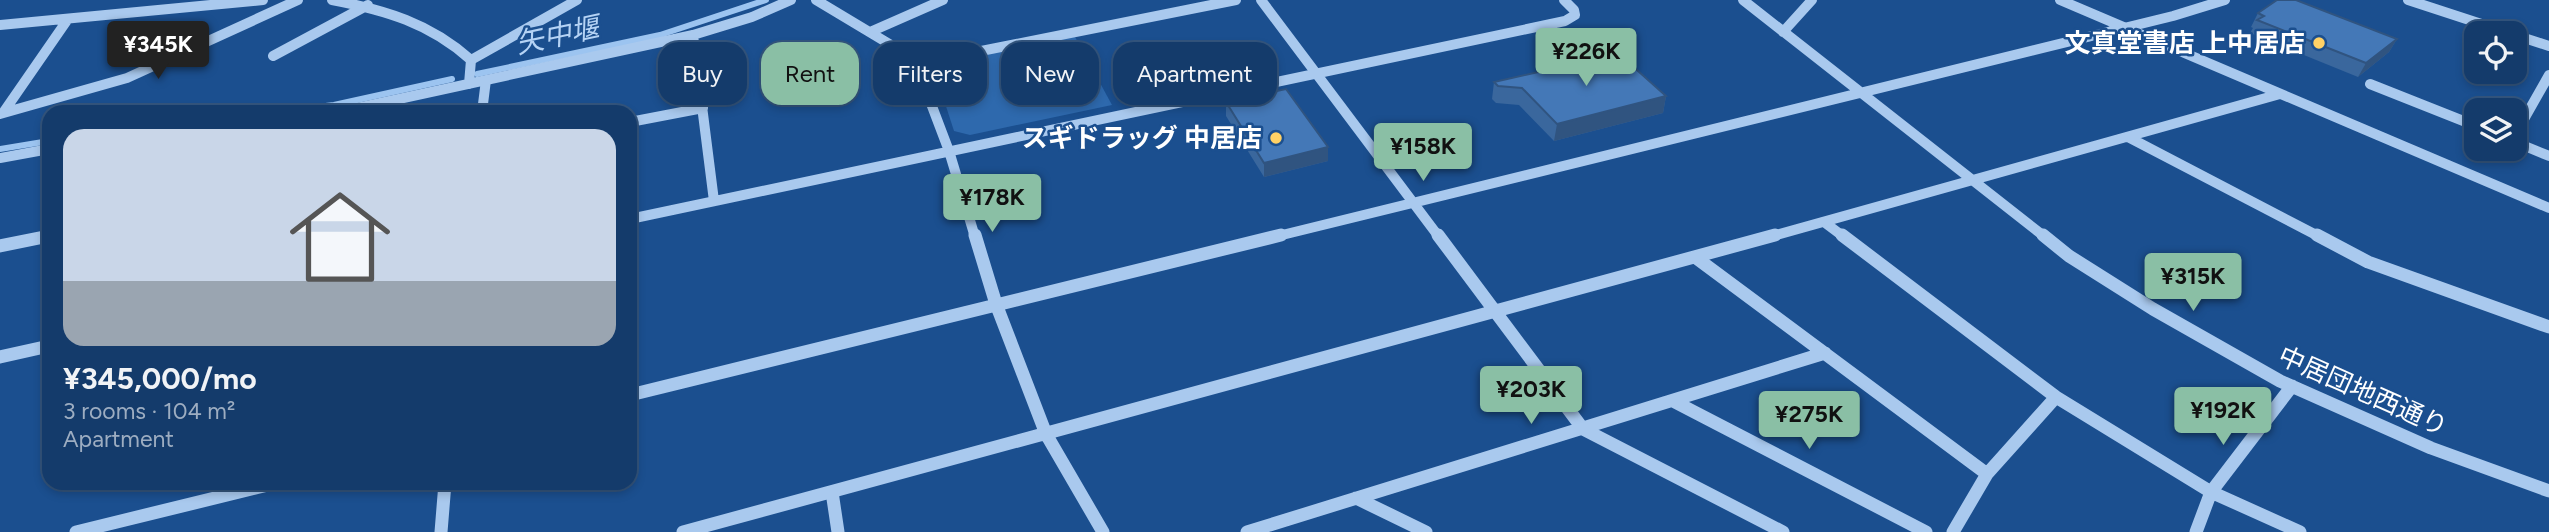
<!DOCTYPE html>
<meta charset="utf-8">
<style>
:root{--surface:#143b6b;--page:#1d4271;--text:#f1f3f6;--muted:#9dadc1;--line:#33557e;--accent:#8abfa5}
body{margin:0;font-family:Figtree,"Noto Sans JP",sans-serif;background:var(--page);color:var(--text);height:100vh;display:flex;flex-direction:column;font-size:26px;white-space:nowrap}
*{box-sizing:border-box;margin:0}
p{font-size:23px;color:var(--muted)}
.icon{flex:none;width:38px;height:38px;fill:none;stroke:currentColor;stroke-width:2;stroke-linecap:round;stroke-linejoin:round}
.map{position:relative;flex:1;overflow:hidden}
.drawer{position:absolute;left:42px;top:105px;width:595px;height:385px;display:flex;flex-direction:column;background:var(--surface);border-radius:21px;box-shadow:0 4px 10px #0003,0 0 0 2px var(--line)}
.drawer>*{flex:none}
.top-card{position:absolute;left:658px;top:42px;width:665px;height:63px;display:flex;gap:14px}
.controls{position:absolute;left:2464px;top:21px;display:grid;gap:14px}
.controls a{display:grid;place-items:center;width:63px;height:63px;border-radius:14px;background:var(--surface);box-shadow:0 4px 10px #0003,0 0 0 2px var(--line);font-size:35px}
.price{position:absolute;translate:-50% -60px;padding:0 16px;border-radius:7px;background:var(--accent);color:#111;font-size:23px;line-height:46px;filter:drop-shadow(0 2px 4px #0008)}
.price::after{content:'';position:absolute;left:50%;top:42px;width:21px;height:16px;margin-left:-10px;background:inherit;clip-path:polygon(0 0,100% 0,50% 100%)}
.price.current{background:#222;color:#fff}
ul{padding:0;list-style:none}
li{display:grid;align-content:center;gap:14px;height:371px;padding:0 21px}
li+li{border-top:2px solid var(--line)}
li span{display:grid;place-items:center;height:217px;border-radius:21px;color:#555}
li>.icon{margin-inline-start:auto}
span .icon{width:126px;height:126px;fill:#fffc;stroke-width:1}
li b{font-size:30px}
.chip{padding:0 24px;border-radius:21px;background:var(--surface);box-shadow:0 4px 10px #0003,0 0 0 2px var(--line);font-size:24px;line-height:63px}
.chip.current{background:var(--accent);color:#111}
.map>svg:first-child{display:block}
.green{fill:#2e69ad}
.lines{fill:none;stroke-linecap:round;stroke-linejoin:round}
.stream{stroke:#9cc4f0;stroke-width:6}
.minor-far1{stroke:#a9c9ee;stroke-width:10}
.minor{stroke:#a9c9ee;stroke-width:13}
.wall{fill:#3a679d}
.shaded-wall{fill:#305480}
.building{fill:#4478b7;stroke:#305480;stroke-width:2}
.poi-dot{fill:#ffd166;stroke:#1b4f8f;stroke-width:2.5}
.labels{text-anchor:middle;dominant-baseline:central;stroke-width:5;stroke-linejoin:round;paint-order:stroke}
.poi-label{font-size:26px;font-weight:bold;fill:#fff;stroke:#1b4f8f;text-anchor:end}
.street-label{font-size:26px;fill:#fff;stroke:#1b4f8f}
.water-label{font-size:28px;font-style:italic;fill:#b5d3f5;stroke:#1b4f8f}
</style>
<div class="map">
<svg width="2549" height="532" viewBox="0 0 2549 532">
<rect width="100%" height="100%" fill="#1b4f8f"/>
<path class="green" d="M1074 35 1112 105 970 135 954 131 934 69 944 61Z"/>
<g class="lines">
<path class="stream" d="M477 74 660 35 766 0
M275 112 334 105 452 79
M0 149 49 141"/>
<path class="minor-far1" d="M332 0C385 10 430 23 471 60L469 84
M816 0 896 48 916 64 949 151 975 237
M1261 0 1439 237
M1743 0 2045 237
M2060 0 2549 208
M2408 0 2509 33
M0 25 263 0
M870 32 943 0
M1783 32 1812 0
M693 35 714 201
M2515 35 2549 46
M273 56 368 5
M471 60 577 0
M916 64 1236 0
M2370 84 2476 126
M339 112 693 35 752 17 791 0
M482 112 486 80
M3 113 68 19
M0 114 127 78 298 0
M630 122 703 108
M2515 135 2549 75
M2128 137 2320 237
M2515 142 2549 156
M0 158 49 149
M630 219 1565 21 1575 15 1574 10 1564 0
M1824 222 1844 237
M44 237 49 236
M1274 237 2173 16 2225 0
M1769 237 2280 94"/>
<path class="minor" d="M975 235 996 304 1046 434 1103 532
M1438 235 1583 429 1783 532
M1842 235 2056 397 2211 492 2300 532
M2043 235 2069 256 2153 309 2280 381 2431 448 2549 491
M2317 235 2368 262 2549 327
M0 246 49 236
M1695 257 1987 474
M0 357 49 346
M630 395 1281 235
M1675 402 1926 532
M832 492 838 532
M1356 498 1426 532
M76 532 276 483
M441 532 445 483
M683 532 1775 235
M1247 532 1825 353
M1953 532 1987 474 2056 397
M2196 532 2211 492 2292 386"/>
</g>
<path class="wall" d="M2258 13 2397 39 2389 52 2358 77 2250 33 2253 28 2251 27Z
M1494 82 1666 96 1663 113 1554 141 1519 105 1496 103 1492 99Z
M1226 102 1328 161 1264 177 1226 116Z"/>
<path class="shaded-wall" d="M2397 39 2389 52 2358 77 2366 63Z
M1666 96 1663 113 1554 141 1557 124Z
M1328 147V161L1264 177V163Z"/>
<path class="building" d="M2277 0H2296L2397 39 2366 63 2257 20 2264 16 2258 13Z
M1619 54 1666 96 1557 124 1522 88 1498 86 1494 82Z
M1286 89 1328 147 1264 163 1226 102Z"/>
<g class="poi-dot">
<circle cx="2319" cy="43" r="7"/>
<circle cx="1276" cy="138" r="7"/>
</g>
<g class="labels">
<g class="poi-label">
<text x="2305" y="43">文真堂書店 上中居店</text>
<text x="1262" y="138">スギドラッグ 中居店</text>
</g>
<g class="street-label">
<text transform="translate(2363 391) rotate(24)">中居団地西通り</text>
</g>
<g class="water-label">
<text transform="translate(557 35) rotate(-12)">矢中堰</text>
</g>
</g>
</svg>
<div class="controls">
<a><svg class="icon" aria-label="locate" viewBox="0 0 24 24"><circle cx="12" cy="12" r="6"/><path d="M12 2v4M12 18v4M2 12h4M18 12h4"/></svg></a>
<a><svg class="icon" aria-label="layers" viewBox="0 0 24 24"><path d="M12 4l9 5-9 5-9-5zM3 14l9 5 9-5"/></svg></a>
</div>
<b class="price current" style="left:158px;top:81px">¥345K</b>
<b class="price" style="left:1586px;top:88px">¥226K</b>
<b class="price" style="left:1423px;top:183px">¥158K</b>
<b class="price" style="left:992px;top:234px">¥178K</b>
<b class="price" style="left:2193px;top:313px">¥315K</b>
<b class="price" style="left:1531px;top:426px">¥203K</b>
<b class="price" style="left:2223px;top:447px">¥192K</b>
<b class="price" style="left:1809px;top:451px">¥275K</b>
<div class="top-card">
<a class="chip">Buy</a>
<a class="chip current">Rent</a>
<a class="chip">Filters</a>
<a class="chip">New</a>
<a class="chip">Apartment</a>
</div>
<section class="drawer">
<ul>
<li><span style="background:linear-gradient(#c9d6e8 70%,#9aa5b1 0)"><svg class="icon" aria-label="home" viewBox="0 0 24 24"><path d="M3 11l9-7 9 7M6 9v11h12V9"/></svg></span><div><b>¥345,000/mo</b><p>3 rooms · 104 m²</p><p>Apartment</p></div></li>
</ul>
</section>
</div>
